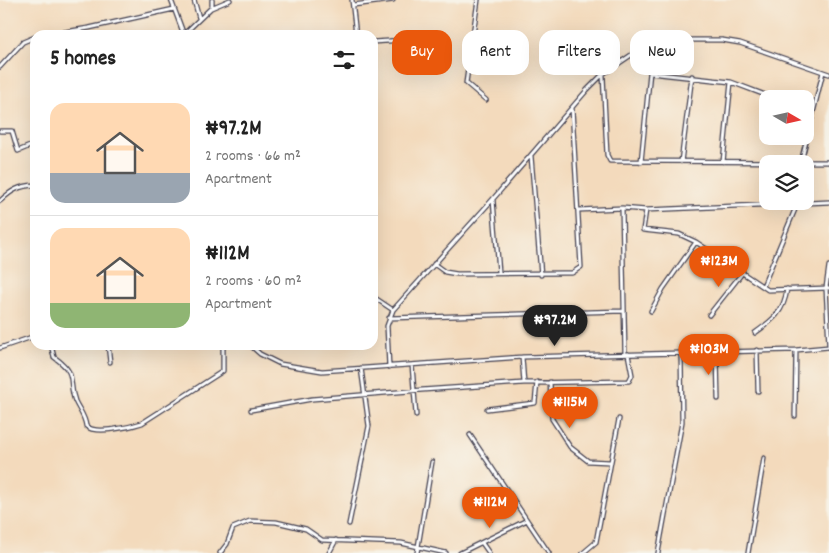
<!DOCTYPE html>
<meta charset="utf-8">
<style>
:root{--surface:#fff;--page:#f2f2f2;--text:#222;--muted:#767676;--line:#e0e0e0;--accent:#ea580c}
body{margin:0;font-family:Dekko,sans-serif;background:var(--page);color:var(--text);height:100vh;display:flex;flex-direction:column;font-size:19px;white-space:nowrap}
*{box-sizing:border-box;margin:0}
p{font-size:16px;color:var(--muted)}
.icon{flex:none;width:28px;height:28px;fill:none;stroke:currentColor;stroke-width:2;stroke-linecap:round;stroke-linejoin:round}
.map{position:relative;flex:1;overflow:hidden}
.drawer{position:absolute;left:30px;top:30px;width:348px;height:320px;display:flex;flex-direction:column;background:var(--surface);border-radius:15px;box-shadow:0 5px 20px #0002}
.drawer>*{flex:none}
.hud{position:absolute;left:392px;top:30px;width:361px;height:45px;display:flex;gap:10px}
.needle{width:32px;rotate:99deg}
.buttons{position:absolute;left:759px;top:90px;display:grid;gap:10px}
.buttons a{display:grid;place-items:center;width:55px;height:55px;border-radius:10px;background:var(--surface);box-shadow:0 5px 20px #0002;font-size:25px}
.price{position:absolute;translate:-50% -42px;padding:0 11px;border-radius:18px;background:var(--accent);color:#fff;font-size:16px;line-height:32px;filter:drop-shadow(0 1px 2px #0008)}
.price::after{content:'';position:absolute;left:50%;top:30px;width:15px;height:11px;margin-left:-8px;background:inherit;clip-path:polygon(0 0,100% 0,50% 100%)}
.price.current{background:#222;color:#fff}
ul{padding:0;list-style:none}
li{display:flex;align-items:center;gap:15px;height:125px;padding:0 20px}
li+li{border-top:1px solid var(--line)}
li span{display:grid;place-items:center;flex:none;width:140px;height:100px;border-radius:15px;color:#555}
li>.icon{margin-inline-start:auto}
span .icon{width:60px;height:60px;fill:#fffc;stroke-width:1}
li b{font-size:21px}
h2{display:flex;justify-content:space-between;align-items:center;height:60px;padding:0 20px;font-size:21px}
.chip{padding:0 18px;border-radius:15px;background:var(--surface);box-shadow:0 5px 20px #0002;font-size:18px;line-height:45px}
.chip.current{background:var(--accent);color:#fff}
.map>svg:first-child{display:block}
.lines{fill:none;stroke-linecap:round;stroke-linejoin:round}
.minor-casing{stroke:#413e4e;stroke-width:5.5}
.minor{stroke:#fff;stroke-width:3}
</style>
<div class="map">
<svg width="829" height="553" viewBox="0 0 829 553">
<rect width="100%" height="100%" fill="#f7f3e8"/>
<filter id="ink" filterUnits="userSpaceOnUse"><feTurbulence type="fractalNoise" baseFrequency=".02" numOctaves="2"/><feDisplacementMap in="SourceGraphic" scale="10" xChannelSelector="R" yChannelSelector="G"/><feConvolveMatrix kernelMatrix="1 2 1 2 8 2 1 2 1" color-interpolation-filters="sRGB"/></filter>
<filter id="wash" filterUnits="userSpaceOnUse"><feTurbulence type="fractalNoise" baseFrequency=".0096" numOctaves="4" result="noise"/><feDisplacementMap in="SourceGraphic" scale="20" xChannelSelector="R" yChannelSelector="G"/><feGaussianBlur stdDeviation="1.12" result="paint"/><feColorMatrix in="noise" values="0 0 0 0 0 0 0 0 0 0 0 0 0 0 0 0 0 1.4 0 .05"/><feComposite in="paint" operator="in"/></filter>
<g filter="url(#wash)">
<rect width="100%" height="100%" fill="#f3dabc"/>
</g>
<g filter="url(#ink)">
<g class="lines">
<defs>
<path id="minor" d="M171 0 184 35
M194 0 199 18
M352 0 356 35
M478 0 466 83 486 100
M353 5 393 0
M212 7V0
M46 35 89 28 174 9
M183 35 211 8 230 0
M372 42 423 39
M0 67 23 42 35 37
M650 73 731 82 776 99
M603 75 607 155 610 161 829 162
M805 110 812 113
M0 131H12L18 151 35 144
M531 156 541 275
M641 162 653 42
M681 162 692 76
M723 162 731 82
M801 162 823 72
M493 200 499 272
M0 201C12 190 19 186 35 185
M765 204 766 162
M622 208 625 354
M579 210 622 208 646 210 829 202
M646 210 643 230 679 234 696 242 768 290 829 288
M434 264 445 272 457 274 563 273H572L581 267 572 108
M829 266 826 288 829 346
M763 286 796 207 799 204
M372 296 393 310
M651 311 663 289 696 242
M709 315 743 272
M389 318 623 311
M755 333C773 320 784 312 787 289
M51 345 54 357C79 375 67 380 75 401 79 410 85 416 86 426 95 435 130 427 142 423L223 371V345
M108 345 110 362
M250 345 260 354 280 364 322 371 522 357 796 350 829 347
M0 348 35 336
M757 350 758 391
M717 352 718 399
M522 357 524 383
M412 365 416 415
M389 367 387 326 393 310 493 199 587 90 603 74 649 43 667 40H722L740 43 829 74
M550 382 552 419 570 447 588 461 610 462
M487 409 535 403 537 382
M251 410 312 399 422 390 524 383 629 381 632 375 628 354
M795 416 796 350
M470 435 549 553
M349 524 369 426 361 368
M482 543 489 553
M220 553 227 544 233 528 250 521 276 522 306 529 322 540 401 543 446 553
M329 553 336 540
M417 553 432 462
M460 553 527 520
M583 553 596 542 619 419
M658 553 682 422 681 353
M748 553 764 458"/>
</defs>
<use href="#minor" class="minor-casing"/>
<use href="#minor" class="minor"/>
</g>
</g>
</svg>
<div class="buttons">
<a><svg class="needle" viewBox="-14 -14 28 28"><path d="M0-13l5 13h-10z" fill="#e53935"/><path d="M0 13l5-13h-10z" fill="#767676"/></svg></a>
<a><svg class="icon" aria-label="layers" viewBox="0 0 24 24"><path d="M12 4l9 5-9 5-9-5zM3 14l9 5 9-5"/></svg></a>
</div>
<b class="price" style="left:719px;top:288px">₦123M</b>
<b class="price current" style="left:555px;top:347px">₦97.2M</b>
<b class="price" style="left:709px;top:376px">₦103M</b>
<b class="price" style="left:570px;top:429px">₦115M</b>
<b class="price" style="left:490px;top:529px">₦112M</b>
<div class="hud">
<a class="chip current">Buy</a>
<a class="chip">Rent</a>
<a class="chip">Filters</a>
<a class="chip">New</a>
</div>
<section class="drawer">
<h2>5 homes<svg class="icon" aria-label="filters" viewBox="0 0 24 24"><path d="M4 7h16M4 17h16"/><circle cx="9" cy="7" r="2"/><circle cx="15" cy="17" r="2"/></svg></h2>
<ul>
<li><span style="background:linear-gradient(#ffd9b3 70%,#9aa5b1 0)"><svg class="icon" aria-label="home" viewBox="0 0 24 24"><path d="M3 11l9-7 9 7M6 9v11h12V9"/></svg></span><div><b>₦97.2M</b><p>2 rooms · 66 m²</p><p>Apartment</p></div></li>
<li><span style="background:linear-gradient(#ffd9b3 75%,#8fb573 0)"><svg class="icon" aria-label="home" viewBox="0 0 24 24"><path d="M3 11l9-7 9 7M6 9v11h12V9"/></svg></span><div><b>₦112M</b><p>2 rooms · 60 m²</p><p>Apartment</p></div></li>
</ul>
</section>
</div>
